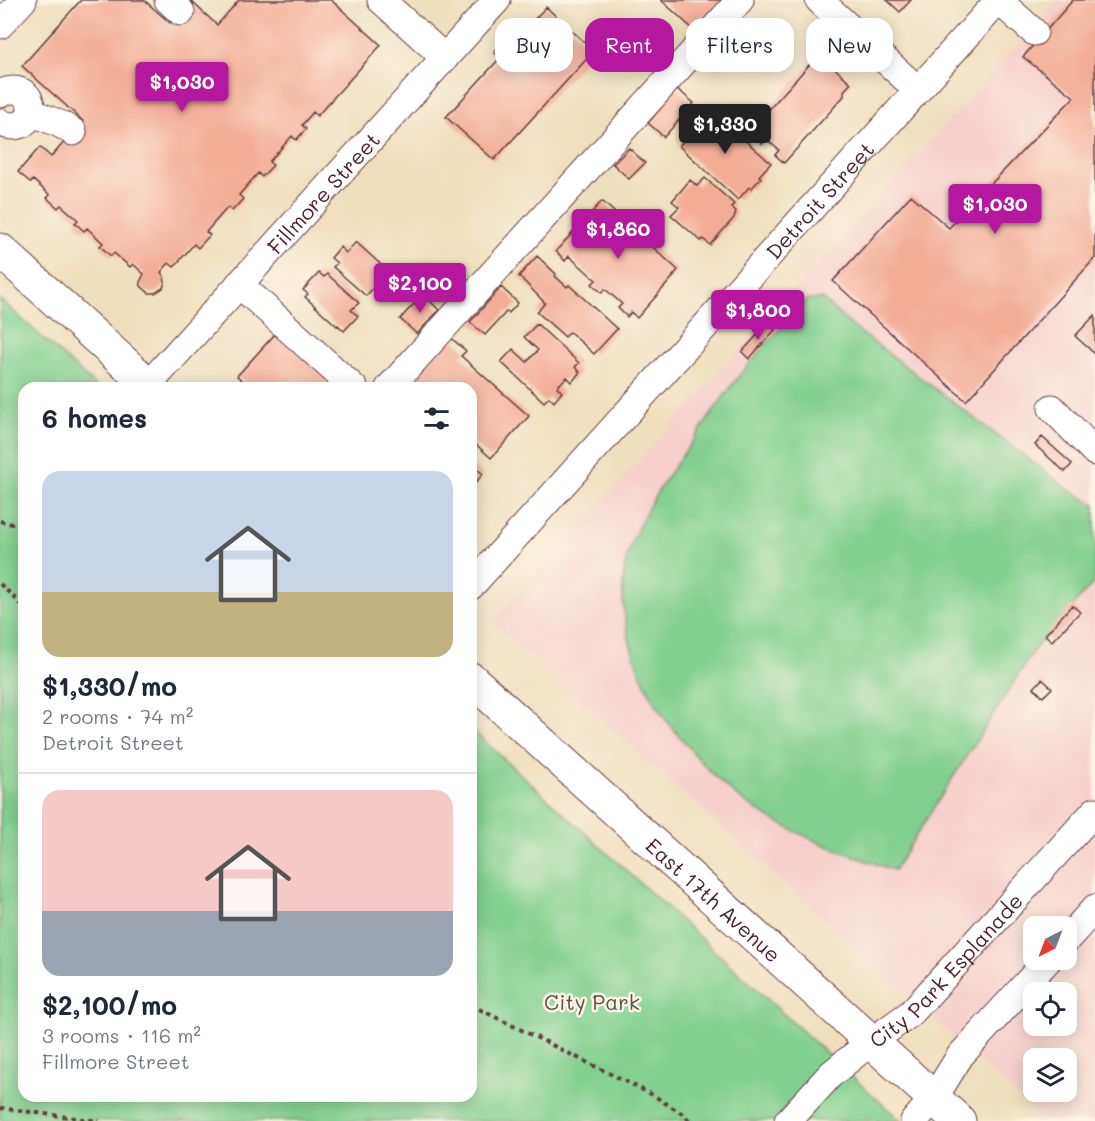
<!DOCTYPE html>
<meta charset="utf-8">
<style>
:root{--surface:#fff;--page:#f2f2f3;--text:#1f2937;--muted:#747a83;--line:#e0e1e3;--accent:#b5179e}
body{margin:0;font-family:Mali,sans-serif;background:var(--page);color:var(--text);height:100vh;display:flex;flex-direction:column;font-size:22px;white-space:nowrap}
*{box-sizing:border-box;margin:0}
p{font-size:20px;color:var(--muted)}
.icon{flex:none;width:33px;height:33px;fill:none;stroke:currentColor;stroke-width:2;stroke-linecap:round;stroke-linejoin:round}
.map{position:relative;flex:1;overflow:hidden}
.sheet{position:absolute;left:18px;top:382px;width:459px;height:720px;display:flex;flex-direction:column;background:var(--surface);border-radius:18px;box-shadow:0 3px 15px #0003}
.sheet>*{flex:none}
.top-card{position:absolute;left:495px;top:18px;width:510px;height:54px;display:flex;gap:12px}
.needle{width:39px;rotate:222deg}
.tools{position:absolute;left:1023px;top:916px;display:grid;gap:12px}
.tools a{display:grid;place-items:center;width:54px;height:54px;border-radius:12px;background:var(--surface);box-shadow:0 3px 15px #0003;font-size:30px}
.price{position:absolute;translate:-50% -51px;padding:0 14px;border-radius:6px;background:var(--accent);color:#fff;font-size:20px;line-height:39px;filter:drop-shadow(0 2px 3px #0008)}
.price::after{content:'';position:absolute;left:50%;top:36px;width:18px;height:14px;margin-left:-9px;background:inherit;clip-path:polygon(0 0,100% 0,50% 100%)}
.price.active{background:#222;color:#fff}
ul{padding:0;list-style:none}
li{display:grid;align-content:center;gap:12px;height:318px;padding:0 24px}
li+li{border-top:2px solid var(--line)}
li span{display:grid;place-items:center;height:186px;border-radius:18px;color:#555}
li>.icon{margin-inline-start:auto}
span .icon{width:108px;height:108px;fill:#fffc;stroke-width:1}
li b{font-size:26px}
h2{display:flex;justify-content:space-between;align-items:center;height:72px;padding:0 24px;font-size:26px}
.tag{padding:0 21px;border-radius:18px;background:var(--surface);box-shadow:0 3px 15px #0003;font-size:21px;line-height:54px}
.tag.active{background:var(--accent);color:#fff}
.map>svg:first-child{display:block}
.built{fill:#f7d0cb;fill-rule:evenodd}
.park{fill:#82d08f;stroke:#66785d;stroke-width:1.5}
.building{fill:#f3ac96}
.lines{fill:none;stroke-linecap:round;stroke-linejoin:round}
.minor-casing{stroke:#633c41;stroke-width:29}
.major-casing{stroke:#633c41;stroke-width:35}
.path{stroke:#633c41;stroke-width:4;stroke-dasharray:4.5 4.5;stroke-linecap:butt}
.minor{stroke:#fff;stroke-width:27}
.major{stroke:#fff;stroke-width:33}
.labels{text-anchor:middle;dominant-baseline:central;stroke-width:5;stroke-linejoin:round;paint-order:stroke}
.street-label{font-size:21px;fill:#4a1f2b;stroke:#fcf5e5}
.park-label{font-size:21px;fill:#5b5449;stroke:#fcf5e5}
</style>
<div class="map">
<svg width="1095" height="1121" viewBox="0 0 1095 1121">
<rect width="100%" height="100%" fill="#fcf5e5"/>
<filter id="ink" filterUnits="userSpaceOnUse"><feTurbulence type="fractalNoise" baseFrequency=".0167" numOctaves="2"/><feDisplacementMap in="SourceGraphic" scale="12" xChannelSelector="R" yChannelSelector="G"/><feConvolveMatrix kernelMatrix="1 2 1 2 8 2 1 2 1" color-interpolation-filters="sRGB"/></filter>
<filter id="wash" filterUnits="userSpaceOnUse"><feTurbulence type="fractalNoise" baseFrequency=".008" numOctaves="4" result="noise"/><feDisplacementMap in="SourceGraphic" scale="24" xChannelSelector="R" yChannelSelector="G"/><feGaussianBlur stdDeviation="1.35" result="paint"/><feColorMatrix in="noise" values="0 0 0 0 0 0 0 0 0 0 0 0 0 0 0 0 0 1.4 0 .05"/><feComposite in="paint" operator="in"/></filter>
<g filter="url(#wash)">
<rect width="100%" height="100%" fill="#f0dfbe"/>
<path class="built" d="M1058 0H1095V1121H1044L870 960 492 622ZM1034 927H1066V960H1034ZM1034 993H1066V1026H1034ZM1034 1059H1066V1092H1034Z"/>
<path class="park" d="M0 299 98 388H24V1096H471V729L901 1121H0Z
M822 299 852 326 1072 492 1095 504V576L1092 584 1036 647 894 870C843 853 791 834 746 803 721 785 701 763 682 739 675 731 668 723 662 714 633 670 612 602 629 550 643 510 668 474 693 441 710 417 725 393 743 371 764 346 786 323 807 300Z"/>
<g id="blocks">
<path class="building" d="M81 0H144L170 23 191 1 217 25 239 0H331L381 45 317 116 313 112 302 125 306 129 296 140 292 136 269 162 273 165 262 177 258 173 239 195 243 199 232 211 228 207 206 232 210 235 198 248 194 244 174 267 169 263 161 272 164 277 165 282 163 288 155 293H149L141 286 140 282 144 274 133 264 130 267 114 253 111 256 100 246 103 243 87 228 84 231 75 223 78 220 61 205 58 208 47 198 50 195 33 180 31 183 18 172 40 147 51 157 83 121 22 66Z
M661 0H726L696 32Z
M887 0H911L900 12Z
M1073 0H1095V258L966 401 833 281 911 195 949 228 1074 97 1023 57Z
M546 7 594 51 494 160 446 117 500 58 494 52 509 35 515 40Z
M820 55 851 83 844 91V96L784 163 775 155 779 150 766 139 762 144 752 134 756 129 753 127 809 65Z
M677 89 694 103 664 137 648 123Z
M711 111 771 163 759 176 761 178 751 189 749 187 738 200 679 146 692 132 690 131 697 123 699 125Z
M629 148 645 163 629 179 613 164Z
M705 178 734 204 731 207 736 211 734 218 710 245 703 239 701 241 671 215 679 207 672 201 690 180 697 186Z
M602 201 678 270 673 276H674L637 318 631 312 627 317 618 308 622 304 605 289 602 293 592 284 596 280 569 256 565 261 556 251Z
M356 242 388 271 366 296 333 267 337 263 331 258 340 247 346 253Z
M537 256 556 274 555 276 567 287 569 285 617 329 594 354 570 332 565 337 537 312 545 303 519 276Z
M319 273 324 277 327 274 359 303 351 310 358 316 344 331 338 325 337 326 305 297 308 294 303 290Z
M501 287 518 303 509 313 507 311 485 335 470 322Z
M423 294 439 310 417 334 400 319Z
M1095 315V354L1075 336Z
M768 323 775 330 749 359 742 352Z
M537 324 579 363 575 367 580 372 572 382 567 377 557 387 562 392 554 402 549 397 544 402 501 362 513 349 527 362 538 350 524 337Z
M276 333 338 388H251L237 376Z
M450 337 466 351 461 356 529 416 491 458 471 440V388H404Z
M1042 437 1072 464 1065 472 1035 445Z
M471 464 483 474 471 488Z
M1072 605 1080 612 1052 641 1045 635Z
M1042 679 1052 688 1043 697 1034 688Z"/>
</g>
</g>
<g filter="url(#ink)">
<use href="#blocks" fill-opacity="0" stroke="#633c41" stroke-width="1.5"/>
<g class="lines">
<defs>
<g id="minor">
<path d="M168 0 181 12"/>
<path d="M381 0 445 58"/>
<path d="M819 0 918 90"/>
<path d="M998 0 1034 32"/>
<path d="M0 25 23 0"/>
<path d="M0 94C12 86 31 90 31 108 31 126 12 130 0 122"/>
<path d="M31 112 62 125 73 132"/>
<path d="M239 284 354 388"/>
<path id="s1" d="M148 385 497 0"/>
<path d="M389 388 740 0"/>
<path d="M1052 408 1095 452"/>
<path id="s2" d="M471 586 999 0"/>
<path d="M1066 940 1095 908"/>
<path id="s3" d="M788 1121 831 1074 872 1041 911 1013 1095 811"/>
<path d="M914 1121 934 1098 960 1056 1048 960"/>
</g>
<g id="major">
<path d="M0 250 152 388"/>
<path id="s4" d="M471 679 959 1121"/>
</g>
</defs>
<use href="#minor" class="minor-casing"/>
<use href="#major" class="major-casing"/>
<path class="path" d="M0 521 24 527
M0 584 24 607
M471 1005 653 1095 684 1115 690 1121
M0 1108 99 1121"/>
<use href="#minor" class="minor"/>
<use href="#major" class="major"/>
</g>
</g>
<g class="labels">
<g class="street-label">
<text stroke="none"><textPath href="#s1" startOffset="260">Fillmore Street</textPath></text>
<text stroke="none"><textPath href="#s2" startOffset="520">Detroit Street</textPath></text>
<text stroke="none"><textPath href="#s4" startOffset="328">East 17th Avenue</textPath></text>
<text stroke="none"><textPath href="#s3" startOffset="219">City Park Esplanade</textPath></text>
</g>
<g class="park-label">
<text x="592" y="1001">City Park</text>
</g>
</g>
</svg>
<div class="tools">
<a><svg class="needle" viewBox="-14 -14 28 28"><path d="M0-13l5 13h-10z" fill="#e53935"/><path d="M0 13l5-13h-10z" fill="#747a83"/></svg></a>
<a><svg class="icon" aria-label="locate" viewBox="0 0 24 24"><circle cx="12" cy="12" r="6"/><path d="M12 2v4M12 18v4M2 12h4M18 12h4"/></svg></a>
<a><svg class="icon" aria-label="layers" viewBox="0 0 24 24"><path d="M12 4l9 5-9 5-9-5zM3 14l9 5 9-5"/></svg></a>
</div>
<b class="price" style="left:182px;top:113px">$1,030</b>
<b class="price active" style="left:725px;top:155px">$1,330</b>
<b class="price" style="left:995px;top:235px">$1,030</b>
<b class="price" style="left:618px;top:260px">$1,860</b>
<b class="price" style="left:420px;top:314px">$2,100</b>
<b class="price" style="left:758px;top:341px">$1,800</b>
<div class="top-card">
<a class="tag">Buy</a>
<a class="tag active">Rent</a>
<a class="tag">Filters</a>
<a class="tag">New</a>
</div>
<section class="sheet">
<h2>6 homes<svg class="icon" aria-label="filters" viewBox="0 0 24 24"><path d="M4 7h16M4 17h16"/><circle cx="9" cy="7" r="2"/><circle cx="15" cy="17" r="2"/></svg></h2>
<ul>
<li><span style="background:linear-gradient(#c9d6e8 65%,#c2b280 0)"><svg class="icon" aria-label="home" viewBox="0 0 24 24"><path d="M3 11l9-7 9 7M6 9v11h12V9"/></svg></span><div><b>$1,330/mo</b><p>2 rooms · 74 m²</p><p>Detroit Street</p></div></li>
<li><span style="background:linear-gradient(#f6c9c9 65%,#9aa5b1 0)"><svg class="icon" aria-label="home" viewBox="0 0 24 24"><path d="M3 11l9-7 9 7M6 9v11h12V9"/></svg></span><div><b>$2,100/mo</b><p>3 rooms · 116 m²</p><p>Fillmore Street</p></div></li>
</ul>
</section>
</div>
